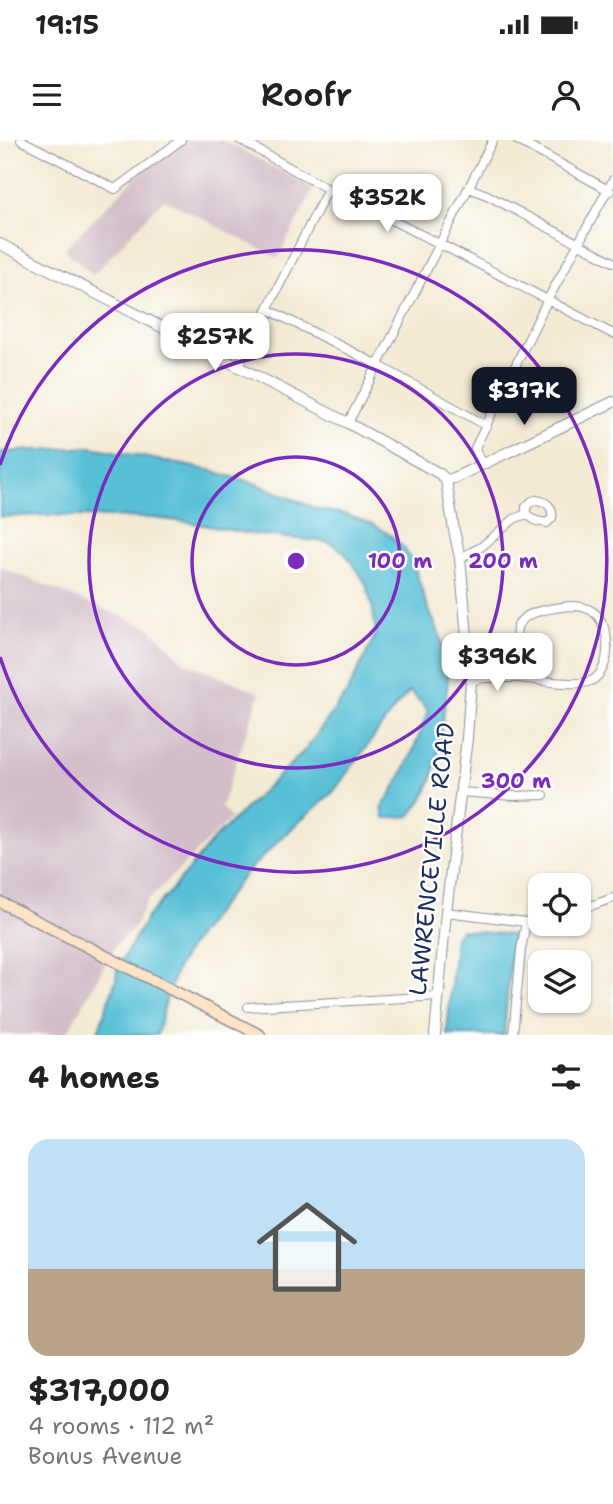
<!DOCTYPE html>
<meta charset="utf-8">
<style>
:root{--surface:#fff;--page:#f2f2f2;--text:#222;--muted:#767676;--accent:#111827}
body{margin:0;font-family:"Shantell Sans",sans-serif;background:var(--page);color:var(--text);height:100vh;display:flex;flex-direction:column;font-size:26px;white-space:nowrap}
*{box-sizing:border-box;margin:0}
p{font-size:23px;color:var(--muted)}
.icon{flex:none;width:38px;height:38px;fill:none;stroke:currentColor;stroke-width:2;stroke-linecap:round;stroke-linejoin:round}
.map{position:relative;height:895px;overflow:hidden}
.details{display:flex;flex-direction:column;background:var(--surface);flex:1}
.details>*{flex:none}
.fabs{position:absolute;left:528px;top:733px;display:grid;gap:14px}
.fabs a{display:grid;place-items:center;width:63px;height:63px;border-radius:14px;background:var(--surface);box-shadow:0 2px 5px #0004;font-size:35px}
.price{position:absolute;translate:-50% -60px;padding:0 16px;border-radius:14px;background:#fff;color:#222;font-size:23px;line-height:46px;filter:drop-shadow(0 2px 4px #0008)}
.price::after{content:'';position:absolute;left:50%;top:42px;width:21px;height:16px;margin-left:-10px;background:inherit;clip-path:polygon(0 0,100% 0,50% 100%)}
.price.on{background:var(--accent);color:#fff}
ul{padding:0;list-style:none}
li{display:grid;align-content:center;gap:14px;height:371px;padding:0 28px}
li span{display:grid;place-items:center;height:217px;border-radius:21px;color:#555}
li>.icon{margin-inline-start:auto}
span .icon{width:126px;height:126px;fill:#fffc;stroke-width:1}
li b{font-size:30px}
h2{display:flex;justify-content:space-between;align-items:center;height:84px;padding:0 28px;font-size:30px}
.status{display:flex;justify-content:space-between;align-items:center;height:49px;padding:0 35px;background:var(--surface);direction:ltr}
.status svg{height:19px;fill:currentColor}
header{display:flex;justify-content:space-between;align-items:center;height:91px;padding:0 28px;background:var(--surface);font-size:32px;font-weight:600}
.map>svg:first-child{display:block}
.industrial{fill:#d2bdc8}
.water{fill:#59c0d6;stroke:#3a789a;stroke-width:2}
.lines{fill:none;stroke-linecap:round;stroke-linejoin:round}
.minor-casing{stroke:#878c98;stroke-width:10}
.tertiary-casing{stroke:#878c98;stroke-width:12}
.secondary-casing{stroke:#878c98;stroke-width:13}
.minor{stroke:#fff;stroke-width:8}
.tertiary{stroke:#fff;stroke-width:10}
.secondary{stroke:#fee4c6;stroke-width:10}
.ring{fill:none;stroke:#7b2cbf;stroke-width:3.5}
.labels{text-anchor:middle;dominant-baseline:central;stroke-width:5;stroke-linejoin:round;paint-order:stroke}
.street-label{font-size:24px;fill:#1b2f5e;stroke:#fff}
.centre{fill:#7b2cbf;stroke:#fff;stroke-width:3.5}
.ring-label{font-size:21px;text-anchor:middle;font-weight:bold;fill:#7b2cbf;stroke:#fff;stroke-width:5;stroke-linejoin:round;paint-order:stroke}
</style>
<div class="status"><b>19:15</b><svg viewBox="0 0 49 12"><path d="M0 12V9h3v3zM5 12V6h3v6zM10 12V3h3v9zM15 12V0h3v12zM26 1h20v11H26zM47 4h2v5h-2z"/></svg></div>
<header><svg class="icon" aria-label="menu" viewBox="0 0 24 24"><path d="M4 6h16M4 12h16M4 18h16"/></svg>Roofr<svg class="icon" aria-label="person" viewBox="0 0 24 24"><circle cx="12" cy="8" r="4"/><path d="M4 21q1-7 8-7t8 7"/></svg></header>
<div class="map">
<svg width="613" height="895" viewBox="0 0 613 895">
<rect width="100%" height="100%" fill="#fff"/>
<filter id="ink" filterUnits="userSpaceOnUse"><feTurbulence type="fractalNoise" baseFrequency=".0143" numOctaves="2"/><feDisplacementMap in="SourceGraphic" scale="14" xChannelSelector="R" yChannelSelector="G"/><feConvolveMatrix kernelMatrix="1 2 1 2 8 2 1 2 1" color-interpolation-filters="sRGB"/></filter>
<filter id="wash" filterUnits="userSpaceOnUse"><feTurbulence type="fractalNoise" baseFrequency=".00686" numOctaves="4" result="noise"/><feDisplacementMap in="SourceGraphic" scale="28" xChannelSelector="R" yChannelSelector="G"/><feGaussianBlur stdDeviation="1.57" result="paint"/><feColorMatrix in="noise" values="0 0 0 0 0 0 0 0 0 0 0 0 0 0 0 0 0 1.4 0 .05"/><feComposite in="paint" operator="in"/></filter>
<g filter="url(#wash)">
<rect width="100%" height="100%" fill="#f3ead3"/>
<path class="industrial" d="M184 0H222L314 48 278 118 164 59 93 135 64 109 149 24Z
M0 427 148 487 186 523 260 553 221 667 231 678 147 761 135 786 116 804 66 895H0Z"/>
<path class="water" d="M92 307 209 330 260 345 317 369 347 375 372 384 390 395 405 409 414 426 426 463 441 498 445 517 448 542 439 607 433 636 423 659 410 676 384 678 382 667C404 637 417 605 428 570L410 551 397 565 334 651 289 691 246 733 195 799 178 826 168 853 157 895H97L116 839 117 829 147 777 169 753 214 699 306 609 348 551 376 494 373 470 366 444 358 431 343 411 328 402 251 394 187 382 153 378 46 375 0 377V312Z
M461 790 512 795 504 895H447L455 797Z"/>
</g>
<g filter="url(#ink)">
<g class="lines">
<defs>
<path id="minor" d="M21 0 115 49 181 0
M240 0 328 49 440 104 613 194
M517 0 610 51
M469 48 487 55 613 122
M267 169 378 225 487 286
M238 227 328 49
M348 283 493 0
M481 324 475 308 548 159 613 40
M536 360C546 361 554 367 552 378L547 383 536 381 526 374V367L532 361Z
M460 418 481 407 514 379 526 374
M571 466C578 466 586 467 592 471 612 484 613 530 591 541 577 547 537 540 520 538 519 526 515 499 517 488 522 470 555 468 571 466Z
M471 541 484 538H520
M460 652 513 656 544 655
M579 770 613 758
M446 772 526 782 541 780
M248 867 439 856
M513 895 521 810 526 782"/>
<path id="tertiary" d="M0 104 348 283 440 334 446 340
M446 340 454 338 613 262
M435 895 446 772 467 598 471 541 460 418 454 390 446 340"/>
<path id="secondary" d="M0 762 260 895"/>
</defs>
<use href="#minor" class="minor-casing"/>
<use href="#tertiary" class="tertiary-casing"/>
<use href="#secondary" class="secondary-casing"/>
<use href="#minor" class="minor"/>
<use href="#tertiary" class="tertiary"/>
<use href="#secondary" class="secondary"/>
</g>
</g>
<g class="ring">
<circle cx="296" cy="421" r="104"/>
<circle cx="296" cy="421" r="207"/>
<path d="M0 325A311 311 0 1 1 0 517"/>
</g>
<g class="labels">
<g class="street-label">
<text transform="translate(432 719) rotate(-84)">LAWRENCEVILLE ROAD</text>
</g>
</g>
<circle cx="296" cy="421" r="10" class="centre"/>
<g class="ring-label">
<text x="400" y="428">100 m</text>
<text x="503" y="428">200 m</text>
<text x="516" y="648">300 m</text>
</g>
</svg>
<div class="fabs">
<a><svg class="icon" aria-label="locate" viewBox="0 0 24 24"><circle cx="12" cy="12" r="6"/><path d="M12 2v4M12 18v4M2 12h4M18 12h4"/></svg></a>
<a><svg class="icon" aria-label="layers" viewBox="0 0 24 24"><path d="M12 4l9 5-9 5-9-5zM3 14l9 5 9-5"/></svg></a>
</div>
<b class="price" style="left:387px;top:94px">$352K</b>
<b class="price" style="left:215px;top:233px">$257K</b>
<b class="price on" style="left:524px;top:287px">$317K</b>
<b class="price" style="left:497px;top:553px">$396K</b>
</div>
<section class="details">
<h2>4 homes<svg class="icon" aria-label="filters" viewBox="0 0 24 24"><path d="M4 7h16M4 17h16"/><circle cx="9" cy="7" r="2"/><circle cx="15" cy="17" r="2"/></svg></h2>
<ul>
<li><span style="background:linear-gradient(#bfe0f5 60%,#b9a48a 0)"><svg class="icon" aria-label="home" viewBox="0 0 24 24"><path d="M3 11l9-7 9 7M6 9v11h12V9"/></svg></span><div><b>$317,000</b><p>4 rooms · 112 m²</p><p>Bonus Avenue</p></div></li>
</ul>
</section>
